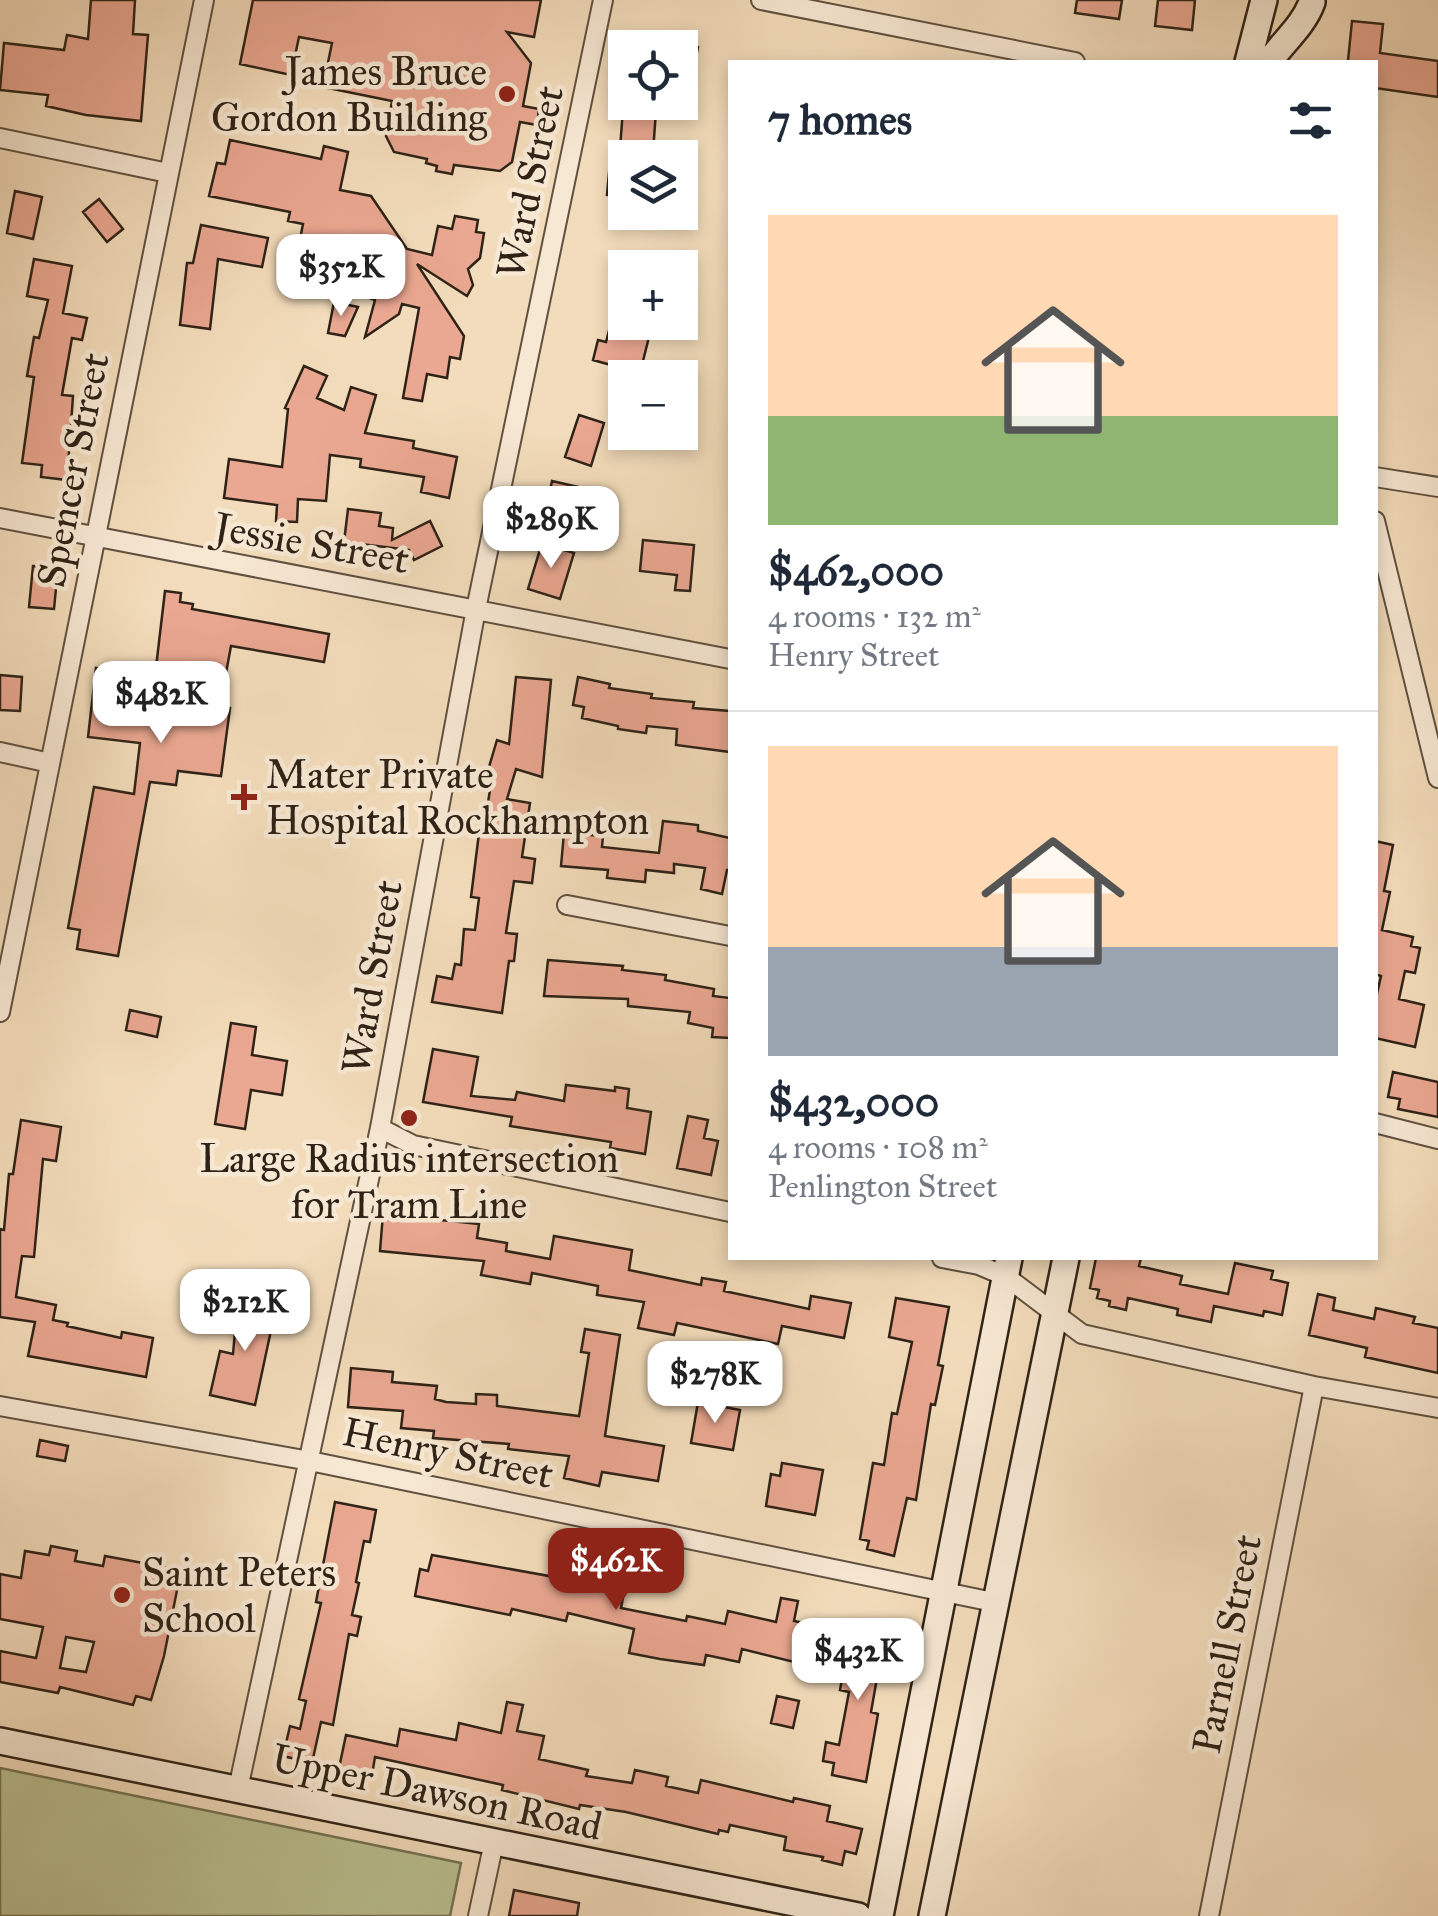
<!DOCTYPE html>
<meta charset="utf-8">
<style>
:root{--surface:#fff;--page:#f6f6f7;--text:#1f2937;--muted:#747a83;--line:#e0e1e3;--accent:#8f2418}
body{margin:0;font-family:"IM FELL Great Primer",serif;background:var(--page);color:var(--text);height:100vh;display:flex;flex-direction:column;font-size:38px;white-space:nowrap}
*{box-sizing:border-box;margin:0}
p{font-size:32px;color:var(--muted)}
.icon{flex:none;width:55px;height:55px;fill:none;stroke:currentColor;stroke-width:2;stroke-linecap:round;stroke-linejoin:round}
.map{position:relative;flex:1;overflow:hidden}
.details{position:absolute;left:728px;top:60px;width:650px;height:1200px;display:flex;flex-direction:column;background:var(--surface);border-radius:0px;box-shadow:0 5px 15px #0003}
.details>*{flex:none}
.tools{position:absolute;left:608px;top:30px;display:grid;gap:20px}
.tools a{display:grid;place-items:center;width:90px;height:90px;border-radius:0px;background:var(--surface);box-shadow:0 5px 15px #0003;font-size:50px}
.price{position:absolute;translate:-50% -85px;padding:0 22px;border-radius:20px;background:#fff;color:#222;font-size:32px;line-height:65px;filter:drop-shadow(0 2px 5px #0008)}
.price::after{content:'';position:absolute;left:50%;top:60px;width:30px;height:22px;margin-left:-15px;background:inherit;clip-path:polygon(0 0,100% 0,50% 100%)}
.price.on{background:var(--accent);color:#fff}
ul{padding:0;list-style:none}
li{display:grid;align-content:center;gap:20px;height:530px;padding:0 40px}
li+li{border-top:2px solid var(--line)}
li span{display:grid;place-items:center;height:310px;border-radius:0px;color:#555}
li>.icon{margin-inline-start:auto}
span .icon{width:180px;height:180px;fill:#fffc;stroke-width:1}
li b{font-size:42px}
h2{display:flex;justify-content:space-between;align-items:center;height:120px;padding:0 40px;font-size:42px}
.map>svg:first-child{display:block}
.green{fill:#bac091;stroke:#747254;stroke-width:2.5}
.building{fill:#eaa791;stroke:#2f2317;stroke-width:2.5;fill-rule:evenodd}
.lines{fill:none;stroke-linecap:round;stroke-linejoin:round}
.street-casing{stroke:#605140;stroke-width:22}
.secondary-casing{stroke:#2f2317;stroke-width:30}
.street{stroke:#f7e8d3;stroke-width:18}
.secondary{stroke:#f7e8d3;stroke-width:25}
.poi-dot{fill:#8f2418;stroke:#f7e8d3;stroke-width:4}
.labels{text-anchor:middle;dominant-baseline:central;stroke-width:9;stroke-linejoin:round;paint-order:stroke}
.poi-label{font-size:40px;fill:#2f2317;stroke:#f7e8d3;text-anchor:start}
.street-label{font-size:40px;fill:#2f2317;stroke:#f7e8d3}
</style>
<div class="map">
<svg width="1438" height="1916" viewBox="0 0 1438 1916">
<rect width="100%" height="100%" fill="#f3dcbb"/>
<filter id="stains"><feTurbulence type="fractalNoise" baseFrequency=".002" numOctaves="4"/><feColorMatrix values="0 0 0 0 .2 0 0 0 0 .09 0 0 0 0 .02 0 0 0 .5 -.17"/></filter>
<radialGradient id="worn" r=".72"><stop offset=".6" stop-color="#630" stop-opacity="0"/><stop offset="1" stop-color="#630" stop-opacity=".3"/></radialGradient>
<path class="green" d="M0 1768 461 1863 450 1916H0Z"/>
<path class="building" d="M91 0H135L133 34 148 35 141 121 86 115 46 106 48 95 0 90 4 43 64 50 67 35 88 39Z
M253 0H541L534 37 507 32 531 63 523 106 539 109 537 125 520 122 512 162 500 171 454 165 452 174 436 171 437 166 426 163 427 159 394 152 386 136 392 101 323 87 332 43 299 37 291 75 240 64Z
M1077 0H1122L1119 19 1075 13Z
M1158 0H1195L1192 30 1155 26Z
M1352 21 1383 24 1380 53 1438 61V97L1375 88V62L1348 61Z
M680 44 698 47 687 102H680Z
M623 109 656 111 653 152 620 149Z
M230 140 321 159 324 146 348 152 340 190 371 196 407 249 432 255 438 226 452 229 455 216 478 220 476 232 484 233 480 258 468 269 473 285 467 296 417 264 464 336 460 359 450 357 447 378 427 374 422 401 403 398 419 308 402 304 399 314 365 337 375 300 356 293 365 245 337 241 327 292 291 285 303 224 288 221 290 212 209 196 217 163 225 164Z
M610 162 625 163V197L607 195Z
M15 191 42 197 33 239 7 233Z
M99 199 123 229 107 242 83 212Z
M201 225 268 238 262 267 218 259 210 329 180 325 187 263H193Z
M34 259 72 266 63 313 87 318 82 340 72 338 62 395 73 396 67 480 41 477 42 465 22 463 34 377 27 376 34 337 39 338 48 300 27 296Z
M334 302 358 307 345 336 328 333Z
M612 319 651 329 640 373 593 360 598 340 606 342Z
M304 366 327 376 317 398 344 410 351 387 376 395 365 433 414 441 413 448 457 457 449 498 421 492 424 477 360 467 361 459 330 455 326 501 298 499 297 522 276 521 277 505 224 498 229 459 282 467 288 409 285 408Z
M579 415 604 423 591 466 565 457Z
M552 481 591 490 584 524 545 516Z
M348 509 381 513 379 526 393 528 392 540 430 521 442 546 414 560 409 550 344 542Z
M643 540 694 545 690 591 675 590 677 575 640 571Z
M542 543 574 553 560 599 528 589Z
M33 566 58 568 54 609 29 607Z
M165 591 181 593 180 602 193 604 192 609 329 634 324 662 231 646 226 673 206 669 201 705 230 708 221 776 178 771 176 785 150 782 118 956 77 949 80 930 68 928 94 787 134 794 140 743 88 737 96 668 155 676Z
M0 675 22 677 20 711 0 710Z
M516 677 551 680 542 777 516 769 507 799 530 803 522 857 535 859 532 883 514 881 506 933 517 934 514 961H509L502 1013 432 1002 437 976 452 979 455 964 461 965 464 929 475 930 479 898 471 897 479 833H483L492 778 486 777 497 740 509 744Z
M578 677 610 684 609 688 652 694 651 698 694 702 693 708 730 711V752L676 745 677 729 647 726 646 733 618 729V726L582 718 584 707 573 705Z
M663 821 698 825V831L730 838V870H727L722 894 701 889 705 868 674 864V873L646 870 645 882 607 878 608 870 561 866 564 833 603 836 602 847 659 853Z
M1375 841 1393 845 1384 891 1390 892 1382 930 1413 937 1411 946 1420 948 1415 973 1405 971 1399 999 1424 1005 1415 1047 1375 1038V1002L1381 976 1375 974Z
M548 960 623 966 622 970 666 975 665 980 714 989 713 996 730 998V1038L712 1037 713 1028 688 1023 690 1012 628 1006V999L544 996Z
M130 1010 161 1017 157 1037 126 1030Z
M231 1023 256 1027 252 1055 287 1061 282 1095 251 1090 245 1129 215 1124Z
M433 1049 478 1057 471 1096 515 1100 517 1092 564 1101 566 1085 615 1091V1087L629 1089 627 1108 651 1112 645 1154 610 1148 611 1142 510 1126 512 1117 423 1102Z
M1393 1072 1438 1082V1117L1398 1109 1400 1099 1388 1097Z
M688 1116 708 1120 704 1138 718 1141 711 1175 677 1168Z
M21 1120 61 1127 56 1161 43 1159 34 1257 22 1256 16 1297 56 1305 53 1320 68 1323 67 1326 121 1338 122 1332 153 1338 146 1377 28 1356 35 1322 0 1317V1229L4 1230 9 1174H13Z
M383 1214 479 1224 477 1238 507 1243 506 1251 550 1259 554 1236 632 1250 629 1270 701 1285 702 1278 726 1282 724 1291 809 1309 811 1296 851 1303 844 1338 782 1326 778 1344 677 1323 674 1335 638 1328 644 1302 597 1295 598 1286 532 1273 530 1284 481 1275 484 1261 380 1251Z
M1096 1258H1141L1139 1266 1182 1276 1180 1284 1228 1294 1235 1263 1273 1271 1271 1279 1288 1283 1282 1315 1264 1311 1263 1316 1214 1306 1211 1322 1177 1315 1178 1309 1128 1298 1126 1310 1109 1306 1110 1301 1097 1298 1099 1290 1090 1288Z
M1318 1294 1335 1298 1333 1310 1374 1319 1376 1308 1415 1317 1413 1323 1438 1328V1373L1365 1357 1367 1348 1309 1335Z
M896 1298 949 1307 938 1365 943 1366 935 1405 931 1404 916 1500 907 1498 894 1556 867 1549 869 1541 860 1539 873 1463 884 1465 892 1413 897 1414 912 1342 889 1337Z
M238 1299 273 1303 270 1335 255 1405 210 1395 220 1351 233 1354Z
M585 1329 620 1335 605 1436 664 1446 658 1481 602 1472 599 1486 564 1478 569 1456 508 1449 509 1444 433 1438 434 1431 401 1428 403 1411 348 1407 351 1368 393 1372 392 1382 437 1386 435 1399 446 1402 476 1404V1394L497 1395V1406L579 1416 589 1353 581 1352Z
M698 1402 740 1410 733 1450 691 1443Z
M40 1440 68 1446 65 1461 37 1456Z
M782 1463 823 1470 815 1515 766 1506 771 1474 780 1476Z
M335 1502 376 1510 370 1542 364 1541 356 1582 359 1583 352 1615 361 1617 357 1636 349 1634 333 1725 321 1722 312 1763 283 1756 290 1726 300 1729 306 1701 299 1699 321 1603 316 1602Z
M51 1546 77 1551 75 1561 103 1566 105 1556 181 1570 164 1656 151 1700 136 1696 133 1705 60 1687 58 1693 0 1682V1651L36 1658 43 1627 0 1619V1574L21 1578 25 1551 49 1555ZM66 1637 94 1642 86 1672 60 1668Z
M432 1555 588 1583 590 1578 625 1587 621 1608 686 1621 687 1616 725 1624 728 1611 776 1622 781 1598 798 1601 794 1621 814 1625 806 1665 742 1649 739 1662 706 1655 704 1665 660 1659 629 1653 634 1629 568 1613 566 1621 512 1609 510 1615 415 1596 420 1569 428 1571Z
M853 1620 886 1627 871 1712 878 1714 866 1782 832 1775 834 1763 823 1761 826 1742 839 1745 849 1692 840 1690Z
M777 1696 799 1701 793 1728 771 1723Z
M507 1702 523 1705 517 1731 544 1736 539 1759 588 1770 586 1776 632 1783 635 1770 668 1777 666 1786 698 1793 701 1780 793 1802 794 1798 830 1806 827 1821 862 1829 856 1854 845 1851 842 1865 822 1860 823 1857 784 1850 786 1837 730 1825 728 1832 719 1830 718 1834 626 1812 580 1805 579 1809 502 1790 503 1785 375 1757 372 1775 339 1768 346 1735 397 1746 400 1729 456 1740 459 1723 501 1733Z
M514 1890 579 1903 577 1916H509Z"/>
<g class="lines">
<defs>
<path id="street" d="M761 0 1075 62
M0 138 168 173
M1375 477 1438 487
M0 518 730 659
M1375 521 1438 778
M0 752 50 763
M567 905 730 936
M0 1012 204 0
M1375 1123 1438 1139
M380 1128 413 1145 730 1212
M942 1258 979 1265 1005 1276 1082 1334 1314 1386 1438 1408
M0 1406 310 1461 998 1603
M238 1789 380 1128 476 609 603 0
M478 1916 494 1842
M1209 1916 1314 1386"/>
<path id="secondary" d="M1248 62 1264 0
M1269 62C1283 42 1304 25 1312 2
M0 1741 858 1916
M880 1916 1009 1258
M932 1916 1066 1258"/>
</defs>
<use href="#street" class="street-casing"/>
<use href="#secondary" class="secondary-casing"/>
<use href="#street" class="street"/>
<use href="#secondary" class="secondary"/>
</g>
<g class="poi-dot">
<circle cx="507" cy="94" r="10"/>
<path d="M239 782h10v10h10v10h-10v10h-10v-10h-10v-10h10z"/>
<circle cx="409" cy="1118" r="10"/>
<circle cx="122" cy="1595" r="10"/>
</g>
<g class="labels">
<g class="poi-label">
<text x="487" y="71" text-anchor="end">James Bruce<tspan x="487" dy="46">Gordon Building</tspan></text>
<text x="266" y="774">Mater Private<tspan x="266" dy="46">Hospital Rockhampton</tspan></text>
<text x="409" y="1158" text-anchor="middle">Large Radius intersection<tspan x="409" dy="46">for Tram Line</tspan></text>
<text x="142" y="1572">Saint Peters<tspan x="142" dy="46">School</tspan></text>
</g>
<g class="street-label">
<text transform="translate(530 182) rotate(-78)">Ward Street</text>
<text transform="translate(73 470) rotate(-79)">Spencer Street</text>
<text transform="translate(312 543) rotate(10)">Jessie Street</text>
<text transform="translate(372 977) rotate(-80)">Ward Street</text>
<text transform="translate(448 1453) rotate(12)">Henry Street</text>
<text transform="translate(1227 1644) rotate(-79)">Parnell Street</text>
<text transform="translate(437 1792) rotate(12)">Upper Dawson Road</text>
</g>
</g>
<rect width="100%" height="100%" filter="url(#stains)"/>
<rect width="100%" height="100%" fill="url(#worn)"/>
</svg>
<div class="tools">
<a><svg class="icon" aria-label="locate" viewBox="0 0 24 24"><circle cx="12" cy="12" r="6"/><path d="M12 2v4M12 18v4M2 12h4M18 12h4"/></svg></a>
<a><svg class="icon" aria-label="layers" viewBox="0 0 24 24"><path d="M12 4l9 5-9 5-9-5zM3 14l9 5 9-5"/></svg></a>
<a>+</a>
<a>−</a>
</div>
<b class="price" style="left:341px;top:319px">$352K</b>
<b class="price" style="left:551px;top:571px">$289K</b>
<b class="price" style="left:161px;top:746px">$482K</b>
<b class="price" style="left:245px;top:1354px">$212K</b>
<b class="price" style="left:715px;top:1426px">$278K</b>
<b class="price on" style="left:616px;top:1613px">$462K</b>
<b class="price" style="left:858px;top:1703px">$432K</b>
<section class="details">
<h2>7 homes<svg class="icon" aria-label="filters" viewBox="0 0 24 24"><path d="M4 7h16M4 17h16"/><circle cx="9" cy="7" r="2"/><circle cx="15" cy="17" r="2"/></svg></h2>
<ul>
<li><span style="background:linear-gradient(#ffd9b3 65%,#8fb573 0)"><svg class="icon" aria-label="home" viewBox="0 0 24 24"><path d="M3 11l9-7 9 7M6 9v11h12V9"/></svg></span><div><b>$462,000</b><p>4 rooms · 132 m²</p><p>Henry Street</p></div></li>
<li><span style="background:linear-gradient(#ffd9b3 65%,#9aa5b1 0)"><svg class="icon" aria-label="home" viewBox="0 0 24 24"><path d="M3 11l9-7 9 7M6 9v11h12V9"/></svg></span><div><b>$432,000</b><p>4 rooms · 108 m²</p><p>Penlington Street</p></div></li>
</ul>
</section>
</div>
